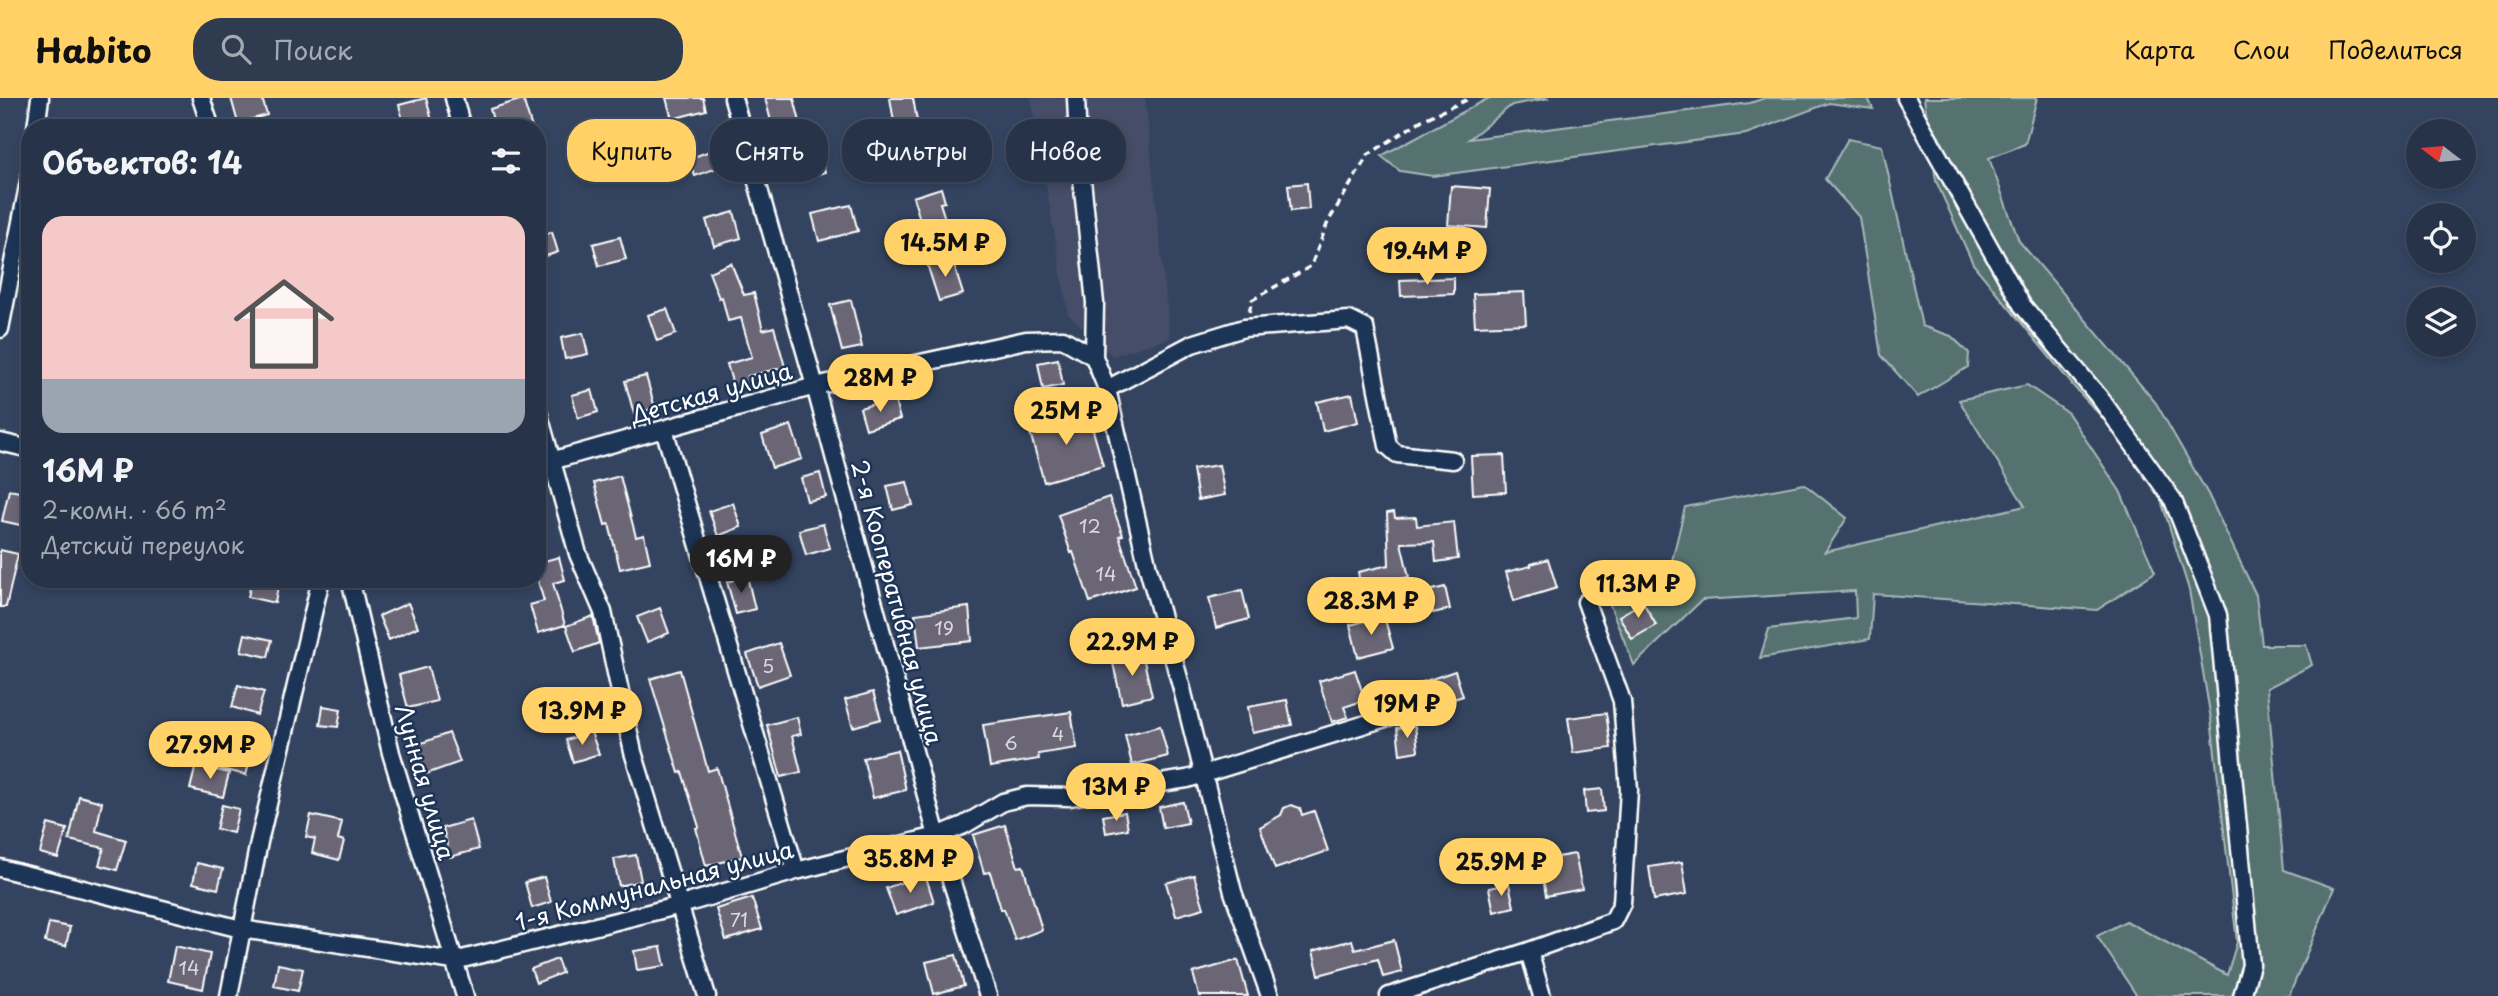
<!DOCTYPE html>
<html lang="ru">
<meta charset="utf-8">
<style>
:root{--surface:#273348;--page:#2f3b4f;--text:#f1f3f6;--muted:#a4aab4;--line:#434e60;--accent:#ffd166}
body{margin:0;font-family:"Playpen Sans",sans-serif;background:var(--page);color:var(--text);height:100vh;display:flex;flex-direction:column;font-size:26px;white-space:nowrap}
*{box-sizing:border-box;margin:0}
p{font-size:23px;color:var(--muted)}
.icon{flex:none;width:38px;height:38px;fill:none;stroke:currentColor;stroke-width:2;stroke-linecap:round;stroke-linejoin:round}
.map{position:relative;flex:1;overflow:hidden}
.sheet{position:absolute;left:21px;top:21px;width:525px;height:469px;display:flex;flex-direction:column;background:var(--surface);border-radius:28px;box-shadow:0 4px 10px #0003,0 0 0 2px var(--line)}
.sheet>*{flex:none}
.top-card{position:absolute;left:567px;top:21px;width:665px;height:63px;display:flex;gap:14px}
.needle{width:46px;rotate:286deg}
.tools{position:absolute;left:2406px;top:21px;display:grid;gap:14px}
.tools a{display:grid;place-items:center;width:70px;height:70px;border-radius:50%;background:var(--surface);box-shadow:0 4px 10px #0003,0 0 0 2px var(--line);font-size:35px}
.price{position:absolute;translate:-50% -60px;padding:0 16px;border-radius:24px;background:var(--accent);color:#111;font-size:23px;line-height:46px;filter:drop-shadow(0 2px 4px #0008)}
.price::after{content:'';position:absolute;left:50%;top:42px;width:21px;height:16px;margin-left:-10px;background:inherit;clip-path:polygon(0 0,100% 0,50% 100%)}
.price.on{background:#222;color:#fff}
ul{padding:0;list-style:none}
li{display:grid;align-content:center;gap:14px;height:371px;padding:0 21px}
li+li{border-top:2px solid var(--line)}
li span{display:grid;place-items:center;height:217px;border-radius:21px;color:#555}
li>.icon{margin-inline-start:auto}
span .icon{width:126px;height:126px;fill:#fffc;stroke-width:1}
li b{font-size:30px}
h2{display:flex;justify-content:space-between;align-items:center;height:84px;padding:0 21px;font-size:30px}
.chip{padding:0 24px;border-radius:28px;background:var(--surface);box-shadow:0 4px 10px #0003,0 0 0 2px var(--line);font-size:24px;line-height:63px}
.chip.on{background:var(--accent);color:#111}
header{display:flex;align-items:center;gap:42px;box-sizing:border-box;height:98px;padding:0 35px;background:var(--accent);color:#111}
header strong{font-size:33px}
nav{display:flex;gap:38px;margin-inline-start:auto;font-size:24px}
.search{width:490px;height:63px;background:var(--page);display:flex;align-items:center;gap:18px;box-sizing:border-box;padding:0 24px;border-radius:28px;color:var(--muted);font-size:26px}
.map>svg:first-child{display:block}
.built{fill:#444e67}
.green{fill:#557271;stroke:#aab8b8;stroke-width:2}
.building{fill:#6a6676;stroke:#fff;stroke-width:2}
.lines{fill:none;stroke-linecap:round;stroke-linejoin:round}
.minor-casing{stroke:#fff;stroke-width:21}
.path{stroke:#fff;stroke-width:3.5;stroke-dasharray:7 5;stroke-linecap:butt}
.minor{stroke:#1d3557;stroke-width:16}
.labels{text-anchor:middle;dominant-baseline:central;stroke-width:5;stroke-linejoin:round;paint-order:stroke}
.number-label{font-size:19px;fill:#dad9dd}
.street-label{font-size:23px;fill:#fff;stroke:#1d3557}
</style>
<header>
<strong>Habito</strong>
<div class="search"><svg class="icon" aria-label="search" viewBox="0 0 24 24"><circle cx="10" cy="10" r="6"/><path d="M15 15l6 6"/></svg>Поиск</div>
<nav><a>Карта</a><a>Слои</a><a>Поделиться</a></nav>
</header>
<div class="map">
<svg width="2498" height="898" viewBox="0 0 2498 898">
<rect width="100%" height="100%" fill="#344460"/>
<filter id="ink" filterUnits="userSpaceOnUse"><feTurbulence type="fractalNoise" baseFrequency=".0143" numOctaves="2"/><feDisplacementMap in="SourceGraphic" scale="14" xChannelSelector="R" yChannelSelector="G"/><feConvolveMatrix kernelMatrix="1 2 1 2 8 2 1 2 1" color-interpolation-filters="sRGB"/></filter>
<g filter="url(#ink)">
<path class="built" d="M1031 0H1145L1170 240 1112 258 1068 216Z"/>
<path class="green" d="M1489 0H1549L1512 7 1469 41 1750 5 1765 0H1868L1873 11 1829 5 1746 36 1433 78 1400 73 1381 58Z
M1924 0H2037L2025 46 1989 60 2019 143 2156 305 2208 396 2256 497 2262 547H2306L2312 567 2267 590 2284 772 2334 790 2289 898H2137L2097 838 2126 823 2227 877 2237 844 2211 621 2189 492 2152 373 2075 290 1973 166 1936 83Z
M1848 41 1882 48 1922 228 1951 238 1969 255 1968 269 1918 299 1881 257 1859 119 1825 81Z
M2027 287 2068 315 2120 393 2155 474 2097 512 1873 496 1870 541 1760 560 1769 531 1856 520 1855 493 1702 502 1634 567 1610 507 1672 463 1685 409 1804 386 1847 420 1825 454 2025 408 1959 302Z"/>
<path class="building" d="M231 0H262L267 17 238 25Z
M426 0 434 30H405L399 7Z
M666 0H703L706 12 672 21Z
M765 0H794L800 24 773 31Z
M890 0H913L924 62 901 66Z
M523 1 532 30H495L490 11Z
M718 50 725 67 695 78 688 61Z
M819 50 825 74 797 82 791 57Z
M1307 85 1309 111 1291 113 1288 87Z
M1451 88 1490 91 1487 130 1448 127Z
M941 90 945 104 940 105 947 127 924 134 913 99Z
M851 107 858 133 819 143 812 116Z
M734 114 741 140 714 148 706 122Z
M552 134 558 154 537 161V139Z
M620 139 626 161 599 168 593 146Z
M951 158 963 196 939 203 927 166Z
M731 165 744 197 754 195 763 232 774 229 785 269 748 278 750 286 734 291 727 266 752 259 741 220 728 223 722 199 719 200 709 174Z
M1454 180V196L1401 198 1400 182Z
M1524 194 1526 226 1475 228 1473 196Z
M851 202 862 249 842 253 830 207Z
M667 211 676 236 657 243 648 217Z
M583 235 588 256 565 261 561 240Z
M1058 261 1063 287 1043 291 1038 265Z
M646 278 655 310 634 316 625 283Z
M592 292 598 314 578 320 572 297Z
M1352 296 1358 324 1323 333 1317 304Z
M894 300 900 321 866 331 860 310Z
M1088 315 1103 367 1044 384 1029 331Z
M791 327 802 361 772 370 762 337Z
M1504 357 1506 394 1473 396 1471 358Z
M1219 367 1225 397 1198 402 1193 371Z
M820 375 826 399 807 403 801 380Z
M620 378 636 439 644 437 650 464 620 471 609 426 605 427 594 385Z
M907 384 913 407 893 412 887 388Z
M9 392 30 396V409L25 428 2 423Z
M1109 399 1123 437 1119 438 1136 489 1090 504 1073 454 1071 455 1058 417Z
M733 405 741 429 718 438 709 413Z
M1394 414 1395 420 1416 419 1417 428 1454 424 1458 461 1436 464 1434 444 1401 445 1409 479 1361 489 1358 474 1389 467 1387 415Z
M823 426 830 450 806 457 799 432Z
M0 452 18 456 6 509H0Z
M559 459 565 482 553 485 565 527 538 535 530 507 544 503 537 480V465Z
M1548 461 1557 490 1514 503 1506 474 1531 468V466Z
M747 478 755 511 736 516 727 484Z
M252 481 279 483 275 505 248 499Z
M1445 489 1450 511 1433 515 1428 493Z
M1242 492 1249 521 1216 530 1209 500Z
M1643 504 1656 527 1632 541 1619 518Z
M408 505 418 529 389 542 379 518Z
M969 509 972 543 919 549 915 516Z
M660 510 669 535 647 544 637 519Z
M593 518 599 545 575 554 566 528Z
M1384 518 1393 550 1358 559 1350 527Z
M245 536 272 542 268 559 241 553Z
M779 545 790 577 758 588 747 556Z
M1142 554 1152 598 1122 605 1112 561Z
M428 569 437 603 408 610 399 577Z
M680 572 708 673 717 670 742 759 706 768 696 730 699 729 682 674 679 675 650 581Z
M1355 572 1365 602 1344 609 1348 619 1332 624 1319 583Z
M1455 573 1463 598 1416 613 1408 589Z
M238 587 264 594 257 617 232 609Z
M873 594 881 621 853 629 845 602Z
M1287 602 1292 627 1252 635 1248 609Z
M323 608 341 611 338 629 320 627Z
M1071 614 1077 650 1038 656 1039 661 990 669 983 627Z
M1606 615 1611 650 1573 655 1568 620Z
M797 619 801 636 792 638 801 674 781 679 767 627Z
M1160 628 1168 658 1132 667 1125 637Z
M1415 628 1418 653 1400 656 1397 630Z
M591 634 599 656 573 664 566 642Z
M449 635 460 664 426 676 416 647Z
M233 638 255 644 246 677 218 670 224 650 230 652Z
M897 652 906 692 873 700 863 660Z
M196 667 229 675 223 699 190 691Z
M1602 691 1604 713 1586 715 1584 693Z
M79 698 102 704 96 733 126 742 117 772 99 767 104 750 69 742Z
M1183 704 1188 725 1163 730 1159 709Z
M222 707 239 711 233 735 216 731Z
M1291 707 1300 710 1302 717 1314 713 1328 753 1275 771 1260 729 1281 717 1284 710Z
M1125 714 1128 731 1106 735 1103 718Z
M311 717 342 724 338 741 344 743 339 762 312 755 315 741 306 739Z
M471 722 479 751 450 759 443 730Z
M48 726 67 731 58 760 40 755Z
M1005 727 1018 769 1023 768 1042 832 1015 842 1004 811H1001L990 774 984 775 973 737Z
M1575 756 1582 791 1546 798 1540 762Z
M636 757 641 783 619 788 614 761Z
M1682 764 1687 796 1654 802 1649 769Z
M197 765 223 771 218 791 193 785Z
M925 776 934 804 896 817 886 790Z
M1194 777 1204 810 1176 818 1166 785Z
M544 779 551 804 532 810 525 784Z
M1509 786 1514 809 1494 814 1489 790Z
M752 800 762 831 726 842 716 811Z
M49 825 70 829 66 848 45 844Z
M1352 842 1355 852 1394 842 1402 874 1383 879 1378 861 1319 877 1313 853Z
M175 848 210 856 203 891 168 883Z
M661 849 665 868 637 872 634 853Z
M956 857 964 888 934 896 926 864Z
M557 861 562 875 536 885 531 871Z
M1238 862 1248 898H1199L1193 875Z
M278 866 303 871 298 893 274 888Z"/>
<g class="lines">
<defs>
<path id="minor" d="M201 0 211 30
M454 0 462 30
M733 0 815 288 937 738 988 898
M1076 0 1078 44 1095 205 1094 259
M1906 0 2022 207 2100 300 2173 402 2218 517 2251 867 2242 898
M36 30 40 0
M0 231 30 78
M1107 291 1192 246 1244 230 1349 222 1365 230 1388 348 1397 356 1453 362
M537 310 578 456 603 514 633 654 707 898
M664 331 796 773
M0 344 30 351
M537 367 815 288 1026 242 1063 241 1094 259 1107 291 1148 470 1182 591 1233 794 1270 898
M350 481 391 655 465 898
M0 770 241 831 454 863 681 807 796 773 937 738 964 727 1003 704 1027 698 1069 699 1187 681 1392 618
M1529 853 1542 898
M229 898 259 744 321 481
M1389 898 1529 853 1613 823 1622 805 1629 692 1622 603 1586 504"/>
</defs>
<use href="#minor" class="minor-casing"/>
<path class="path" d="M1249 214 1252 202 1311 168 1328 124 1368 57 1422 22 1471 0"/>
<use href="#minor" class="minor"/>
</g>
</g>
<g class="labels">
<g class="number-label">
<text x="1090" y="427">12</text>
<text x="1106" y="475">14</text>
<text x="944" y="529">19</text>
<text x="768" y="567">5</text>
<text x="1058" y="635">4</text>
<text x="1011" y="644">6</text>
<text x="739" y="821">71</text>
<text x="189" y="869">14</text>
</g>
<g class="street-label">
<text transform="translate(711 294) rotate(-16)">Детская улица</text>
<text transform="translate(898 504) rotate(75)">2-я Кооперативная улица</text>
<text transform="translate(426 684) rotate(74)">Лунная улица</text>
<text transform="translate(654 787) rotate(-15)">1-я Коммунальная улица</text>
</g>
</g>
</svg>
<div class="tools">
<a><svg class="needle" viewBox="-14 -14 28 28"><path d="M0-13l5 13h-10z" fill="#e53935"/><path d="M0 13l5-13h-10z" fill="#a4aab4"/></svg></a>
<a><svg class="icon" aria-label="locate" viewBox="0 0 24 24"><circle cx="12" cy="12" r="6"/><path d="M12 2v4M12 18v4M2 12h4M18 12h4"/></svg></a>
<a><svg class="icon" aria-label="layers" viewBox="0 0 24 24"><path d="M12 4l9 5-9 5-9-5zM3 14l9 5 9-5"/></svg></a>
</div>
<b class="price" style="left:945px;top:181px">14.5M ₽</b>
<b class="price" style="left:1427px;top:189px">19.4M ₽</b>
<b class="price" style="left:880px;top:316px">28M ₽</b>
<b class="price" style="left:1066px;top:349px">25M ₽</b>
<b class="price on" style="left:741px;top:497px">16M ₽</b>
<b class="price" style="left:1638px;top:522px">11.3M ₽</b>
<b class="price" style="left:1371px;top:539px">28.3M ₽</b>
<b class="price" style="left:1132px;top:580px">22.9M ₽</b>
<b class="price" style="left:1407px;top:642px">19M ₽</b>
<b class="price" style="left:582px;top:649px">13.9M ₽</b>
<b class="price" style="left:210px;top:683px">27.9M ₽</b>
<b class="price" style="left:1116px;top:725px">13M ₽</b>
<b class="price" style="left:910px;top:797px">35.8M ₽</b>
<b class="price" style="left:1501px;top:800px">25.9M ₽</b>
<div class="top-card">
<a class="chip on">Купить</a>
<a class="chip">Снять</a>
<a class="chip">Фильтры</a>
<a class="chip">Новое</a>
</div>
<section class="sheet">
<h2>Объектов: 14<svg class="icon" aria-label="filters" viewBox="0 0 24 24"><path d="M4 7h16M4 17h16"/><circle cx="9" cy="7" r="2"/><circle cx="15" cy="17" r="2"/></svg></h2>
<ul>
<li><span style="background:linear-gradient(#f6c9c9 75%,#9aa5b1 0)"><svg class="icon" aria-label="home" viewBox="0 0 24 24"><path d="M3 11l9-7 9 7M6 9v11h12V9"/></svg></span><div><b>16M ₽</b><p>2-комн. · 66 m²</p><p>Детский переулок</p></div></li>
</ul>
</section>
</div>
